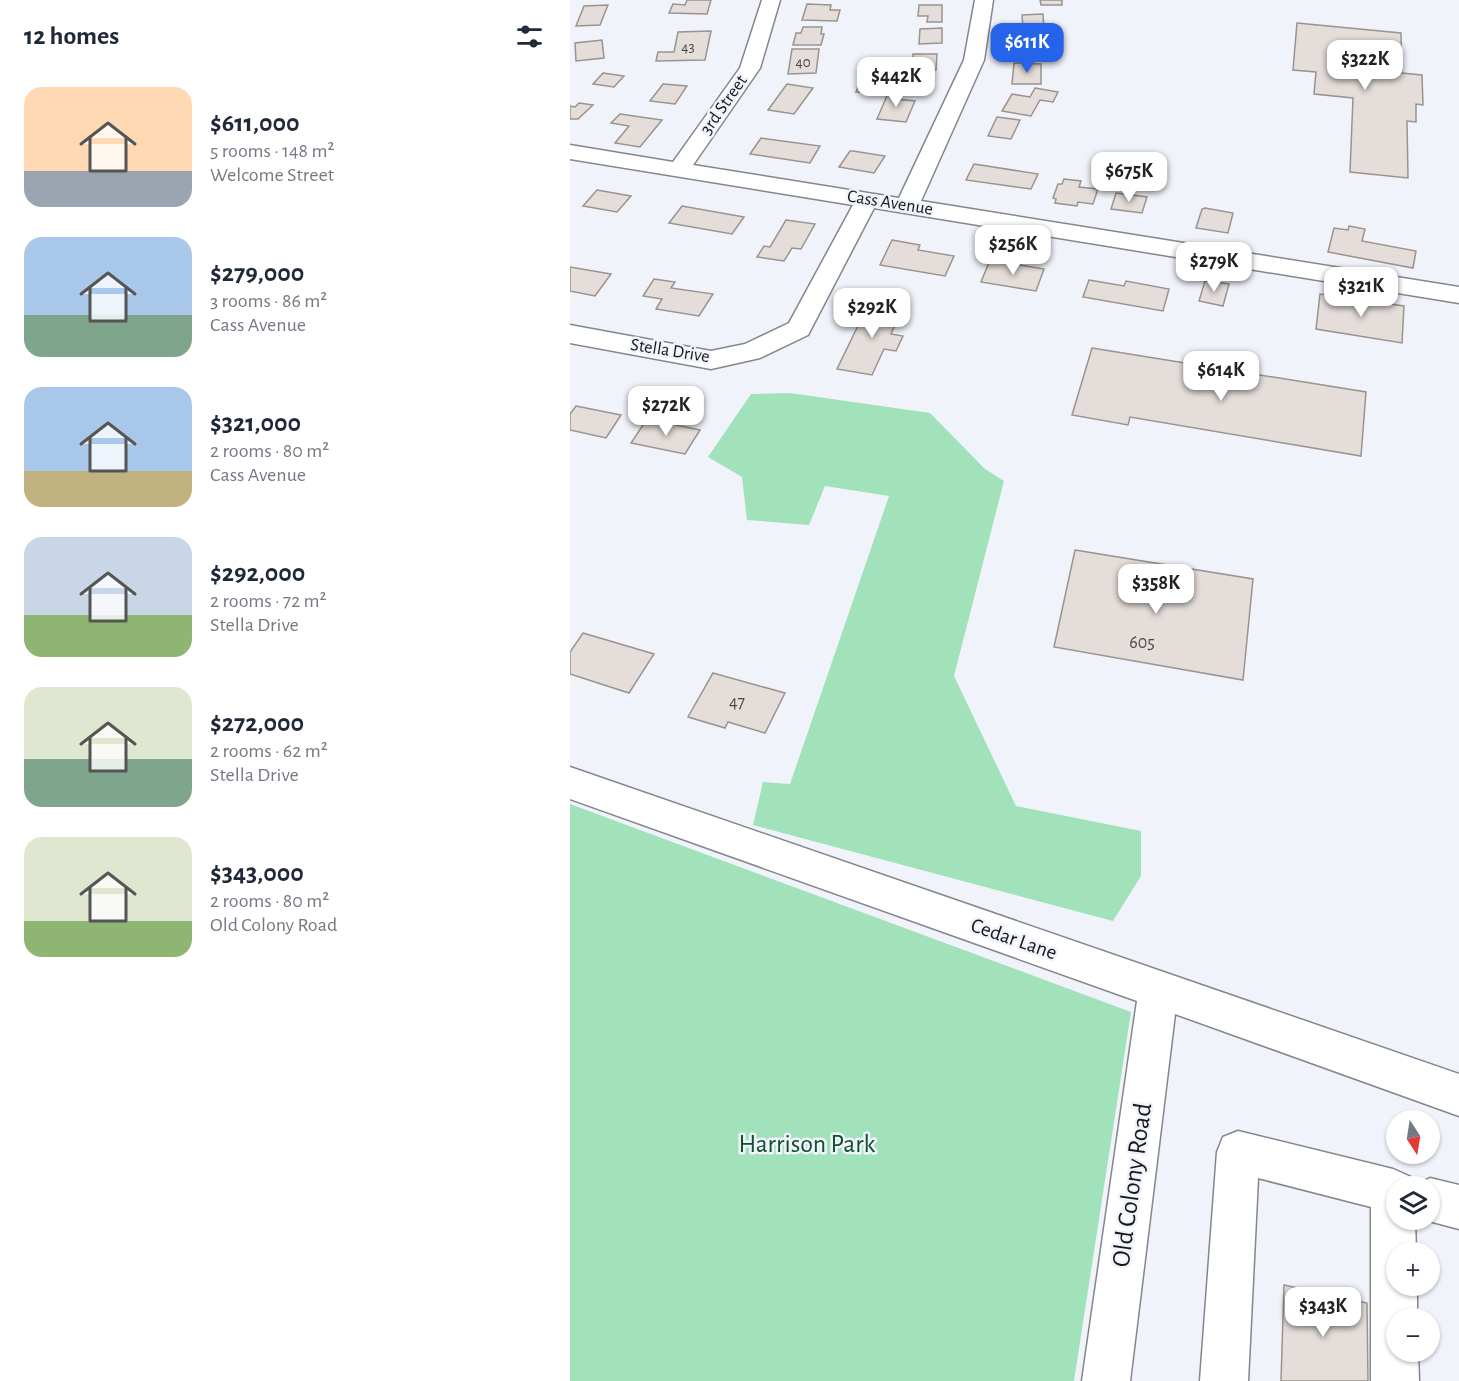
<!DOCTYPE html>
<meta charset="utf-8">
<style>
:root{--surface:#fff;--page:#f2f2f3;--text:#1f2937;--muted:#747a83;--accent:#2563eb}
body{margin:0;font-family:"Alegreya Sans",sans-serif;background:var(--page);color:var(--text);height:100vh;display:flex;flex-direction:column;font-size:22px;white-space:nowrap}
*{box-sizing:border-box;margin:0}
p{font-size:20px;color:var(--muted)}
.icon{flex:none;width:33px;height:33px;fill:none;stroke:currentColor;stroke-width:2;stroke-linecap:round;stroke-linejoin:round}
.map{position:relative;flex:1;overflow:hidden}
.sheet{display:flex;flex-direction:column;background:var(--surface);width:570px}
.sheet>*{flex:none}
.needle{width:39px;rotate:168deg}
.controls{position:absolute;left:816px;top:1110px;display:grid;gap:12px}
.controls a{display:grid;place-items:center;width:54px;height:54px;border-radius:50%;background:var(--surface);box-shadow:0 2px 4px #0004;font-size:30px}
.price{position:absolute;translate:-50% -51px;padding:0 14px;border-radius:12px;background:#fff;color:#222;font-size:20px;line-height:39px;filter:drop-shadow(0 2px 3px #0008)}
.price::after{content:'';position:absolute;left:50%;top:36px;width:18px;height:14px;margin-left:-9px;background:inherit;clip-path:polygon(0 0,100% 0,50% 100%)}
.price.active{background:var(--accent);color:#fff}
ul{padding:0;list-style:none}
li{display:flex;align-items:center;gap:18px;height:150px;padding:0 24px}
li span{display:grid;place-items:center;flex:none;width:168px;height:120px;border-radius:18px;color:#555}
li>.icon{margin-inline-start:auto}
span .icon{width:72px;height:72px;fill:#fffc;stroke-width:1}
li b{font-size:26px}
h2{display:flex;justify-content:space-between;align-items:center;height:72px;padding:0 24px;font-size:26px}
main{display:flex;flex:1;min-height:0}
.map>svg:first-child{display:block}
.green{fill:#a2e2ba}
.building{fill:#e4ddd9;stroke:#9a938f;stroke-width:1.5}
.lines{fill:none;stroke-linecap:round;stroke-linejoin:round}
.minor-casing{stroke:#84868d;stroke-width:3}
.minor{fill:#fff;fill-rule:evenodd}
.labels{text-anchor:middle;dominant-baseline:central;stroke-width:5;stroke-linejoin:round;paint-order:stroke}
.far-number-label{font-size:15px;fill:#4a4849}
.far-street-label{font-size:18px;fill:#161719;stroke:#f0f3fa}
.number-label{font-size:18px;fill:#4a4849}
.street-label{font-size:21px;fill:#161719;stroke:#f0f3fa}
.near-park-label{font-size:26px;fill:#104f30;stroke:#f0f3fa}
.near-street-label{font-size:26px;fill:#161719;stroke:#f0f3fa}
</style>
<main>
<section class="sheet">
<h2>12 homes<svg class="icon" aria-label="filters" viewBox="0 0 24 24"><path d="M4 7h16M4 17h16"/><circle cx="9" cy="7" r="2"/><circle cx="15" cy="17" r="2"/></svg></h2>
<ul>
<li><span style="background:linear-gradient(#ffd9b3 70%,#9aa5b1 0)"><svg class="icon" aria-label="home" viewBox="0 0 24 24"><path d="M3 11l9-7 9 7M6 9v11h12V9"/></svg></span><div><b>$611,000</b><p>5 rooms · 148 m²</p><p>Welcome Street</p></div></li>
<li><span style="background:linear-gradient(#a9c7e8 65%,#7fa58c 0)"><svg class="icon" aria-label="home" viewBox="0 0 24 24"><path d="M3 11l9-7 9 7M6 9v11h12V9"/></svg></span><div><b>$279,000</b><p>3 rooms · 86 m²</p><p>Cass Avenue</p></div></li>
<li><span style="background:linear-gradient(#a9c7e8 70%,#c2b280 0)"><svg class="icon" aria-label="home" viewBox="0 0 24 24"><path d="M3 11l9-7 9 7M6 9v11h12V9"/></svg></span><div><b>$321,000</b><p>2 rooms · 80 m²</p><p>Cass Avenue</p></div></li>
<li><span style="background:linear-gradient(#c9d6e8 65%,#8fb573 0)"><svg class="icon" aria-label="home" viewBox="0 0 24 24"><path d="M3 11l9-7 9 7M6 9v11h12V9"/></svg></span><div><b>$292,000</b><p>2 rooms · 72 m²</p><p>Stella Drive</p></div></li>
<li><span style="background:linear-gradient(#dfe7d0 60%,#7fa58c 0)"><svg class="icon" aria-label="home" viewBox="0 0 24 24"><path d="M3 11l9-7 9 7M6 9v11h12V9"/></svg></span><div><b>$272,000</b><p>2 rooms · 62 m²</p><p>Stella Drive</p></div></li>
<li><span style="background:linear-gradient(#dfe7d0 70%,#8fb573 0)"><svg class="icon" aria-label="home" viewBox="0 0 24 24"><path d="M3 11l9-7 9 7M6 9v11h12V9"/></svg></span><div><b>$343,000</b><p>2 rooms · 80 m²</p><p>Old Colony Road</p></div></li>
</ul>
</section>
<div class="map">
<svg width="889" height="1381" viewBox="0 0 889 1381">
<rect width="100%" height="100%" fill="#f0f3fa"/>
<path class="green" d="M220 393 360 413 415 469 434 481 384 676 446 806 571 831V876L543 921 183 825 193 782 220 784 319 496 255 486 239 525 177 520 172 477 138 457 181 394Z
M0 804 561 1012 504 1381H0Z"/>
<path class="building" d="M117 0H141L137 14 99 13 103 4 115 5Z
M470 0H492V5H471Z
M237 4 261 5 260 10H270L267 21 232 20Z
M38 5 30 25 6 26 14 6Z
M349 5H372V22H357L358 16H348Z
M473 14 474 29H453L452 15Z
M727 23 831 33 832 73 852 75 853 105 846 104V122L837 121 838 178 780 172 783 98 744 94 746 72 723 70Z
M233 27H252L251 34H254L251 45H223L226 33H231Z
M372 28V43L349 44 350 29Z
M141 31 135 60 86 61 88 52H104L108 32Z
M450 38H473V54L450 53Z
M32 40 34 58 6 61 5 43Z
M222 49H249L246 73 218 74Z
M343 54H367L366 70H342Z
M444 63 471 64V84H442Z
M33 73 54 76 44 87 23 84Z
M290 82 314 83 311 93 286 92Z
M93 84 117 86 105 104 80 101Z
M217 84 243 88 224 114 198 110Z
M465 88 488 92 483 102 470 100 461 116 432 111 442 94 460 97Z
M319 91 329 92 326 99 345 101 336 122 307 119Z
M9 103 23 105 8 119H0V106L5 107Z
M50 114 92 120 70 147 45 143 59 126 41 123Z
M427 117 450 120 441 139 418 136Z
M191 138 250 146 240 163 180 154Z
M280 151H283L315 156 304 173 269 167Z
M404 164 468 174 461 189 396 180Z
M494 179 511 181 509 187 528 189 523 204 508 202 507 206 485 203 486 199 483 198 488 184H492Z
M27 190 61 196 47 212 13 206Z
M546 193 577 197 572 213 541 209Z
M112 206 174 217 162 234 99 223Z
M635 208 663 213 658 233 626 228 632 209Z
M216 220 245 224 231 249 222 248 214 261 187 257 194 246 200 247Z
M779 226 795 229 792 241 846 251 843 268 758 252 764 228 778 230Z
M322 240 350 245 348 250 384 256 375 276 310 265Z
M420 260 474 269 466 291 411 282Z
M0 267 41 274 25 296 0 291Z
M84 279 105 282 101 288 143 294 129 316 86 309 92 299 73 296Z
M519 280 554 286 556 281 599 289 593 311 513 297Z
M635 281 659 284 653 306 629 301Z
M750 294 834 306 832 343 746 329Z
M300 301 333 307 321 334 333 336 326 351 314 349 302 375 267 369Z
M522 348 796 392 791 456 560 417 558 425 502 415Z
M6 406 51 415 36 438 0 430V414Z
M77 419 130 430 115 454 61 443Z
M505 550 683 579 673 680 484 647Z
M13 633 84 654 59 693 0 674V652Z
M143 673 215 693 195 733 158 722 155 728 118 717Z
M714 1285 797 1303 798 1381H711Z"/>
<g class="lines">
<defs>
<path id="minor" d="M192 0H210L190 68 123 165 329 198 394 60 405 0H423L414 60 351 201 889 287V303L304 208 238 335 190 358 141 369 0 343V325L141 351 175 344 219 323 283 205 0 159V145L103 162 170 68Z
M0 767 889 1074V1116L605 1014 560 1381H512L567 1001 0 799Z
M668 1131 823 1169 841 1177 845 1185 860 1178 889 1185V1229L855 1220H860V1186H826V1220H845L846 1252H826V1286H847V1318H826V1352H848L849 1381H801V1207L688 1178 678 1381H630L647 1152 653 1137Z"/>
</defs>
<use href="#minor" class="minor-casing"/>
<use href="#minor" class="minor"/>
</g>
<g class="labels">
<g class="far-number-label">
<text x="118" y="47">43</text>
<text x="233" y="62">40</text>
</g>
<g class="far-street-label">
<text transform="translate(154 105) rotate(-55)">3rd Street</text>
<text transform="translate(320 203) rotate(9)">Cass Avenue</text>
<text transform="translate(100 351) rotate(9)">Stella Drive</text>
</g>
<g class="number-label">
<text x="572" y="643">605</text>
<text x="167" y="703">47</text>
</g>
<g class="street-label">
<text transform="translate(444 939) rotate(19)">Cedar Lane</text>
</g>
<g class="near-park-label">
<text x="237" y="1144">Harrison Park</text>
</g>
<g class="near-street-label">
<text transform="translate(562 1185) rotate(-82)">Old Colony Road</text>
</g>
</g>
</svg>
<div class="controls">
<a><svg class="needle" viewBox="-14 -14 28 28"><path d="M0-13l5 13h-10z" fill="#e53935"/><path d="M0 13l5-13h-10z" fill="#747a83"/></svg></a>
<a><svg class="icon" aria-label="layers" viewBox="0 0 24 24"><path d="M12 4l9 5-9 5-9-5zM3 14l9 5 9-5"/></svg></a>
<a>+</a>
<a>−</a>
</div>
<b class="price active" style="left:457px;top:74px">$611K</b>
<b class="price" style="left:795px;top:91px">$322K</b>
<b class="price" style="left:326px;top:108px">$442K</b>
<b class="price" style="left:559px;top:203px">$675K</b>
<b class="price" style="left:443px;top:276px">$256K</b>
<b class="price" style="left:644px;top:293px">$279K</b>
<b class="price" style="left:791px;top:318px">$321K</b>
<b class="price" style="left:302px;top:339px">$292K</b>
<b class="price" style="left:651px;top:402px">$614K</b>
<b class="price" style="left:96px;top:437px">$272K</b>
<b class="price" style="left:586px;top:615px">$358K</b>
<b class="price" style="left:753px;top:1338px">$343K</b>
</div>
</main>
